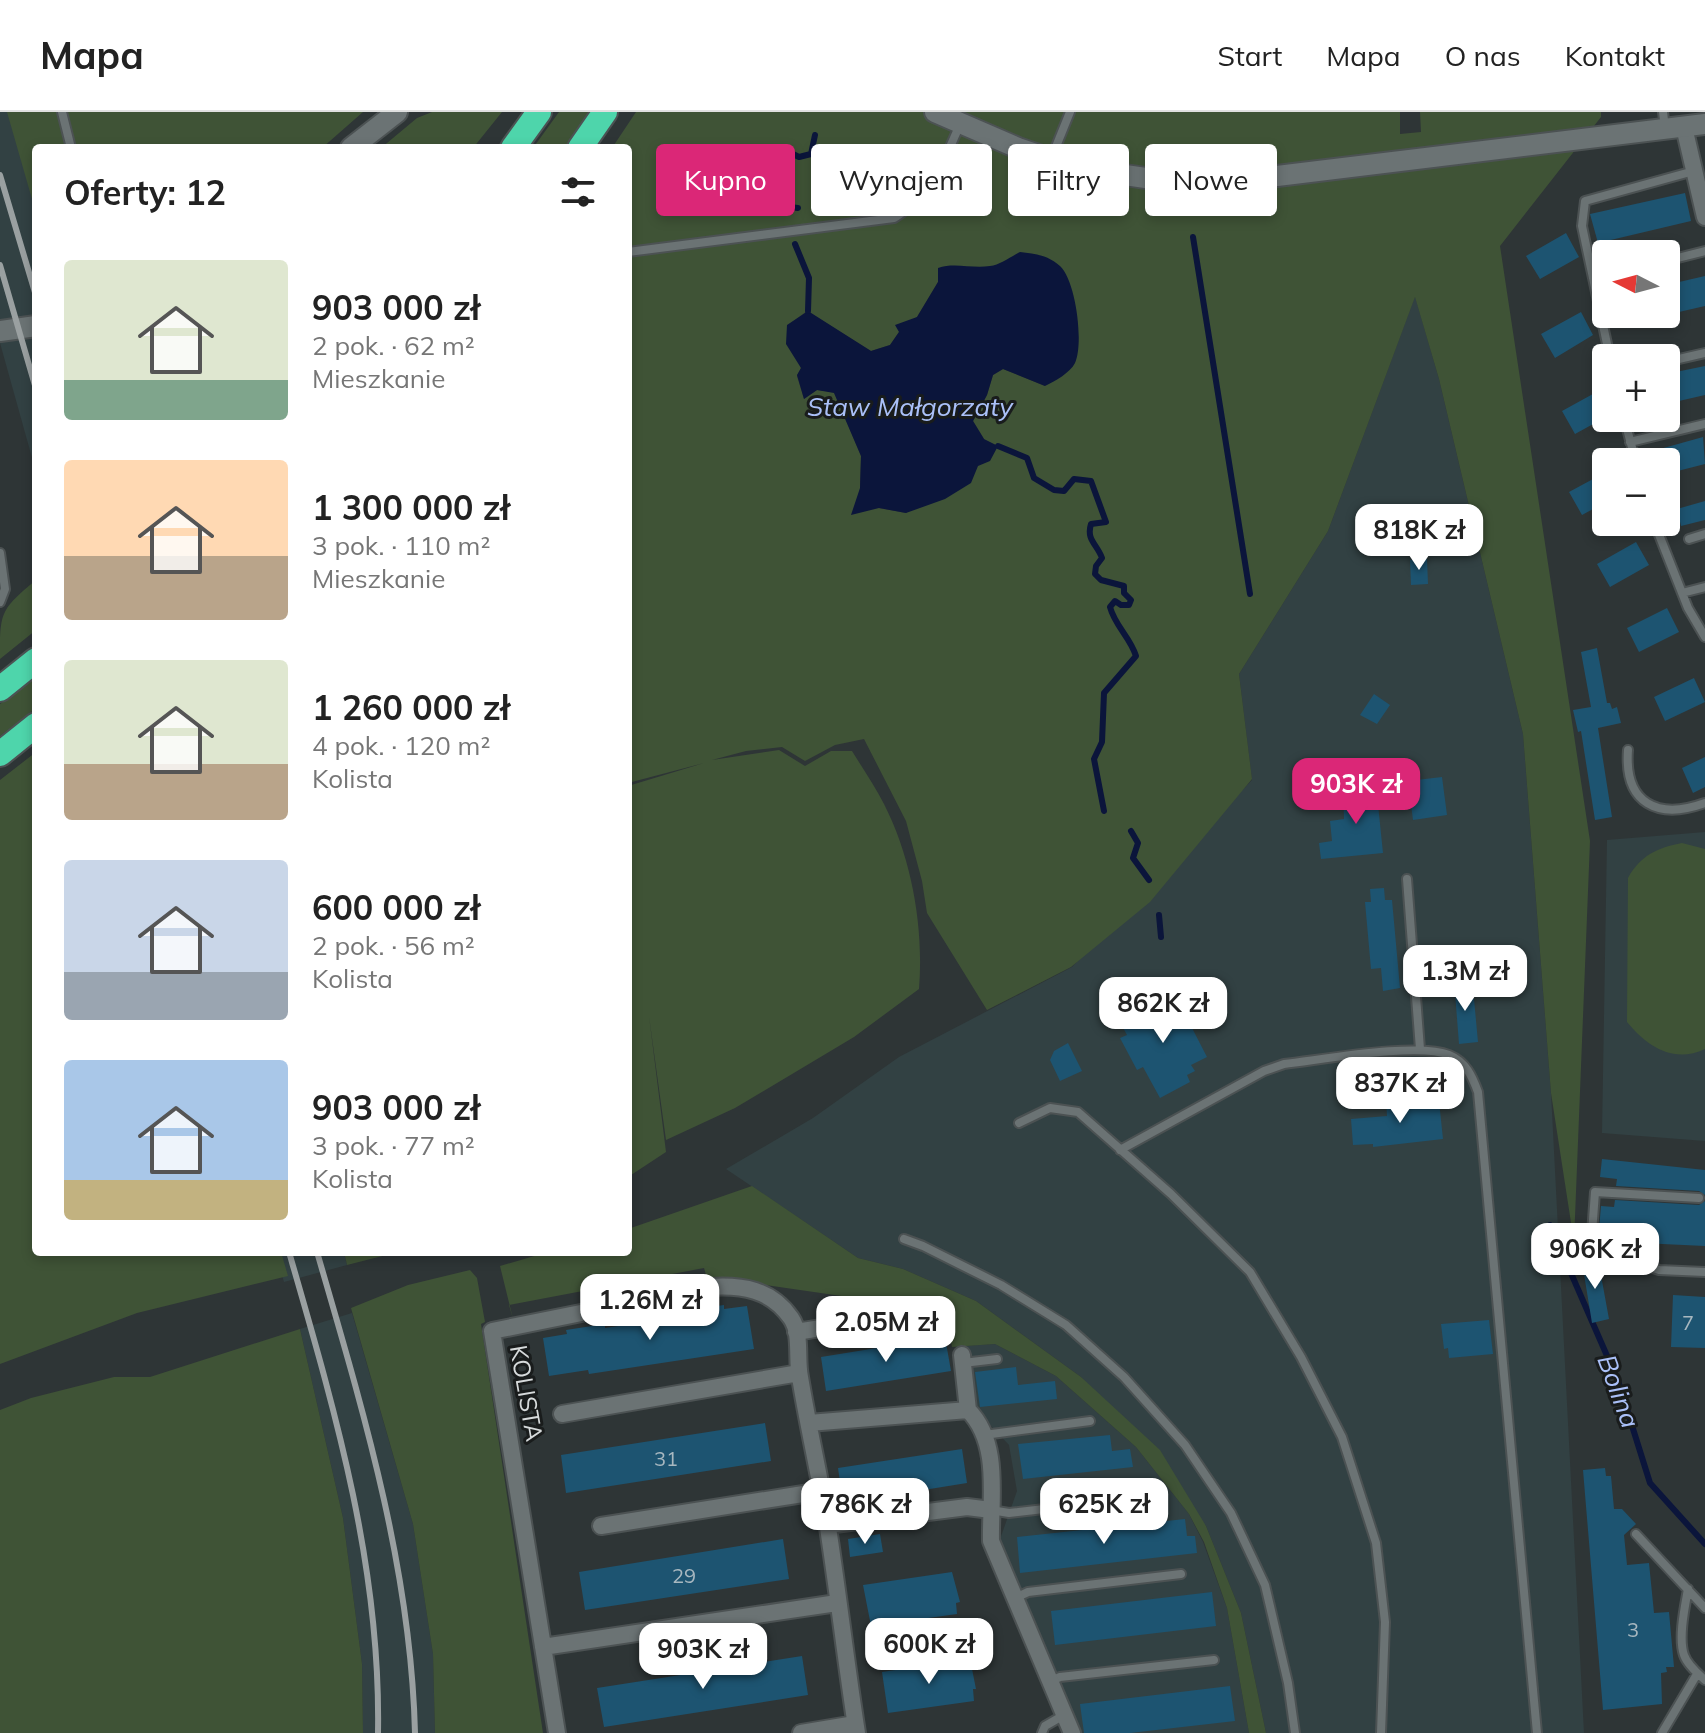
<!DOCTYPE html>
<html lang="pl">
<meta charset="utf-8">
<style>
:root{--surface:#fff;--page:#f6f6f6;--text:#222;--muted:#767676;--line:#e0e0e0;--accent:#db2777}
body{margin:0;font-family:Mulish,sans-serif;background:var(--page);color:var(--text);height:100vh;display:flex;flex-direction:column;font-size:30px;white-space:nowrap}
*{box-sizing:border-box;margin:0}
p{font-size:26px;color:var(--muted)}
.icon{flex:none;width:44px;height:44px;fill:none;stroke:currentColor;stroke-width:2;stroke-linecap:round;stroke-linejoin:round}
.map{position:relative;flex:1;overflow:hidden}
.sheet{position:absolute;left:32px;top:32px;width:600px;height:1112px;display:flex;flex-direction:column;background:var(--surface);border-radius:8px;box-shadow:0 4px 12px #0003}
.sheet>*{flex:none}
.guide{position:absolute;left:656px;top:32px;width:760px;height:72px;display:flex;gap:16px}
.needle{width:52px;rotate:276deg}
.controls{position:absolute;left:1592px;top:128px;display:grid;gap:16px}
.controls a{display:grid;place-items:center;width:88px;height:88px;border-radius:8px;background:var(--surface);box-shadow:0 4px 12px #0003;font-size:40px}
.price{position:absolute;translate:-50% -68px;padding:0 18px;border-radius:16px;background:#fff;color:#222;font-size:26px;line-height:52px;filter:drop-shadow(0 2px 4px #0008)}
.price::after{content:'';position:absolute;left:50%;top:48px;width:24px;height:18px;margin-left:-12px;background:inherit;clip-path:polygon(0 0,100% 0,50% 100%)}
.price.current{background:var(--accent);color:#fff}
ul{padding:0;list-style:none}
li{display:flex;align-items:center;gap:24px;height:200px;padding:0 32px}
li span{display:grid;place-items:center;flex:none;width:224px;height:160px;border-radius:8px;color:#555}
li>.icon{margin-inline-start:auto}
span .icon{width:96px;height:96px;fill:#fffc;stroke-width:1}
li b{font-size:34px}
h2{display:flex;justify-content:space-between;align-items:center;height:96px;padding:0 32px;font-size:34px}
.chip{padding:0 28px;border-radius:8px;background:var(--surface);box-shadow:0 4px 12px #0003;font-size:28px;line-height:72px}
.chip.current{background:var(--accent);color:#fff}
header{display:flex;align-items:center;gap:48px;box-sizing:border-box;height:112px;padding:0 40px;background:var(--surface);border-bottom:2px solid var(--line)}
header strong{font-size:38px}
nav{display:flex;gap:44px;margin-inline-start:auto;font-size:28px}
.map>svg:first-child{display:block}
.built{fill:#324143}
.green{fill:#3f5336;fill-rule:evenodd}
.water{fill:#0b153b}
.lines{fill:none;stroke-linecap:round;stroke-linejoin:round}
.stream{stroke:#0b153b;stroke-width:6}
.building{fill:#1d5471}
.service-casing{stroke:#4c5253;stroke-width:12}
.minor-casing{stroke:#4c5253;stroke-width:20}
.tertiary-casing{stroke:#4c5253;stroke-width:24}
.motorway-casing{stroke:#4c5253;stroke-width:28}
.service{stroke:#6b7374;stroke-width:8}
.minor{stroke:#6b7374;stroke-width:16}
.tertiary{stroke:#6b7374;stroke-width:20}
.motorway{stroke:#4ed5ab;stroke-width:24}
.rail{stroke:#9aa0a1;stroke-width:6}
.labels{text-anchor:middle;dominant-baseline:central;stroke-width:6;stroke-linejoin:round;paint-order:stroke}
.number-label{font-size:20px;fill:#a8b8c0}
.street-label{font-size:24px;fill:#d6dadb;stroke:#191c1c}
.water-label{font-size:26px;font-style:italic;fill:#aac0f8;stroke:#191c1c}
</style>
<header>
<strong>Mapa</strong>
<nav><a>Start</a><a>Mapa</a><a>O nas</a><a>Kontakt</a></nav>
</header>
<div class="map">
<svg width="1705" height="1621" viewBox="0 0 1705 1621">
<rect width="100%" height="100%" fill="#2e3536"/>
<path class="built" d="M0 0H30L36 36V360L0 231Z
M1415 184 1439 267 1523 622 1551 981 1584 1621H1266L1241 1501 1206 1414 1081 1265 976 1189 903 1157 858 1146 726 1057 813 1006 899 945 1072 855 1252 668 1239 562 1328 419Z
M1705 720V1029L1602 1021 1607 728Z
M275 1140H344L347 1153 284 1170Z
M352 1201 413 1412 433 1542 435 1621H363L362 1552 343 1406 300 1217Z
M995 1232 1056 1264 1136 1335 1189 1402 1203 1430 1227 1496 1249 1621H1081L999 1430 1017 1379 1009 1333 974 1296 964 1234Z"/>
<path class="green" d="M7 0H363L322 36H36V101Z
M432 0H502L473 36H381L417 6Z
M559 0H594L568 36H533Z
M636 0H1400V22L1421 20 1420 0H1601V5L1500 134 1590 729 1574 1130 1551 981 1523 622 1439 267 1415 185 1328 419 1239 562 1252 667 1150 790 1071 855 987 898 927 801 922 769 906 709 864 627 835 633 805 649 782 635 746 639 712 648 779 638 805 654 831 639H852C863 657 875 674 884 692 912 747 924 816 919 877L854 925 735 996 666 1028 649 904 666 1040 628 1065V674L704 651 628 671V36H612ZM988 162 1045 274 1003 257 993 263 987 283 973 309 984 327 906 401 879 396 860 376 861 344 834 280 817 278 804 287 797 264 801 256 787 214 807 199 871 239 890 233 899 220 917 205 938 170Z
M36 468V518L0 547C0 500 0 498 36 468Z
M36 564V596L0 624V592Z
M36 640V1140H281L288 1164 137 1201 0 1252V668Z
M1682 731 1705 737V937C1673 952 1647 934 1627 910L1628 766C1641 743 1657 736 1682 731Z
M752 1074 858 1146 903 1157 976 1189 1081 1265 1160 1338 1206 1414 1241 1501 1266 1621H1249L1227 1496 1204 1430 1189 1402 1136 1335 1056 1264 995 1232 952 1235 945 1199 745 1170H708L704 1156 509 1193 513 1207 500 1154 548 1140H628V1117Z
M344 1140H398L347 1153Z
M470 1158 477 1166 485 1210 481 1212 543 1621H435L433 1542 413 1412 351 1196 408 1173Z
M300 1217 343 1406 362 1552 363 1621H0V1298L31 1286 114 1265H150Z"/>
<path class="water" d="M1020 140C1035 142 1048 143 1060 154 1076 169 1084 231 1075 251 1070 261 1055 269 1045 274L1003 257 993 263 987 283 973 309 984 327 998 334 990 349 978 354 971 371 945 387 906 401 879 396 851 403 860 376 861 344 834 281 817 278 804 287 797 263 801 256 786 232 787 213 808 199 871 239 890 233 899 220 895 213 917 205 938 170V156C955 150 972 157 990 154 1000 153 1010 145 1020 140Z"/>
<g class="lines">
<path class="stream" d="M798 96 789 95 779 87 772 44 791 41 799 45 811 42 815 23
M1193 125 1250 482
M795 132 809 166 808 199
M998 334 1027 346 1034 366 1054 378 1064 379 1074 367 1091 369 1106 410 1091 412C1086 428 1097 432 1102 446L1096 454 1095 462 1101 468 1124 474V481L1131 488 1129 493H1121L1115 489 1110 495C1115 514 1130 525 1136 544L1104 581 1102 630 1094 647 1104 699
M1131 719 1138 731 1133 746 1149 768
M1159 803 1161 825
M1550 1113 1618 1269 1650 1371 1705 1432"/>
</g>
<path class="building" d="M1685 81 1691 109 1598 131 1590 102Z
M1566 121 1579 145 1540 167 1526 144Z
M1705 164V194L1666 203V173Z
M1581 200 1593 223 1555 246 1541 222Z
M1705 254V283L1666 292V262Z
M1602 277 1606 285V305L1575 322 1562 299Z
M1703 325 1705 352 1666 362V350H1663L1660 337Z
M1606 360V390L1582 403 1569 380Z
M1705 389V408L1681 414 1677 397Z
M1636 430 1649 453 1610 475 1597 452Z
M1427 447 1428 472 1411 473 1410 448Z
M1667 496 1679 520 1639 540 1627 516Z
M1597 536 1607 591H1610L1612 597 1617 595 1621 611 1598 616 1612 705 1595 708 1581 619 1578 620 1573 598 1591 595 1581 540Z
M1694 566 1705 590 1665 609 1654 585Z
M1374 582 1390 593 1377 612 1360 603Z
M1705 645V675L1693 681 1682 656Z
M1442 665 1447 703 1413 708 1408 669Z
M1376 673 1383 741 1321 747 1319 731 1332 729 1330 709 1344 707 1343 677Z
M1384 776 1385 788H1392L1400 876 1383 879 1381 856 1371 857 1365 790H1371L1370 777Z
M1469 867 1471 887H1474L1478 930 1459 932 1454 868Z
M1175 883 1207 945 1191 953 1195 959 1187 963 1190 970 1160 986 1143 955 1137 958 1120 926 1127 923 1120 910Z
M1068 931 1082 959 1060 969 1050 948 1054 939Z
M1401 986 1402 992 1439 989 1443 1027 1373 1035V1032L1353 1033 1351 1007 1387 1004 1386 988Z
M1602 1047 1705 1058V1083L1699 1079 1616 1074 1617 1067 1600 1065Z
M1615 1088 1699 1093 1705 1089V1134L1598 1129 1601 1094 1614 1095Z
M1598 1147 1609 1207 1592 1211 1582 1150Z
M1673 1183 1705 1185V1236L1671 1235Z
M724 1193V1197L747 1194 754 1237 589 1262 588 1258 549 1264 543 1226 567 1222 566 1218 605 1212V1216L684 1204V1199Z
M1489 1208 1493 1242 1449 1246 1448 1236 1444 1237 1441 1212Z
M945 1225 951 1259 826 1279 821 1245Z
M1016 1255 1018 1273 1055 1269 1057 1287 980 1295 975 1260Z
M765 1311 771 1349 566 1381 561 1343Z
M1110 1323 1112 1339 1130 1337 1133 1355 1023 1367 1018 1332Z
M962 1337 967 1371 843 1391 838 1356Z
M1605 1356 1606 1364H1611L1614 1397H1622L1636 1412 1624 1423 1627 1453 1649 1451 1654 1501 1669 1500 1674 1555H1666L1667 1560 1661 1561 1662 1592 1603 1598 1583 1358Z
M1185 1407 1187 1424H1195L1197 1441 1020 1461 1017 1425Z
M880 1422 883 1440 850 1445 848 1427Z
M783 1427 789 1467 585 1498 579 1460Z
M952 1460 960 1490 956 1491 957 1502 871 1514 863 1473Z
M1212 1480 1216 1514 1055 1533 1051 1499Z
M802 1544 808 1583 604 1615 597 1576Z
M970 1547 976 1577H973L974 1589 888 1601 882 1560Z
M1230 1574 1235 1609 1130 1621H1084L1080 1592Z"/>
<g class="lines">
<defs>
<path id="service" d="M62 0 71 36
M1663 0 1665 16
M1051 47 1070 0
M628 140 894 106C929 85 945 48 960 12
M1666 149 1705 139
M1593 166 1606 163
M1610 246 1582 114 1585 89 1694 59
M1666 250 1705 241
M1624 306 1636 350
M1630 330 1705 312
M1654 410 1688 496 1705 525
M1689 427 1705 422
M0 441 5 477 0 490
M1682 481 1705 475
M1628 638C1624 692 1658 708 1705 691
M1407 767 1420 937
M1019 1011 1050 996 1078 1000 1171 1082 1250 1160 1301 1245 1342 1325 1376 1431 1385 1510 1381 1621
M1120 1038 1264 959 1284 952C1321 948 1418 930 1449 943 1466 950 1472 964 1478 980L1537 1621
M1699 1086 1595 1080 1591 1135 1659 1158 1705 1160
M904 1127 923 1134 1001 1173 1066 1213 1124 1265 1185 1333 1231 1401 1265 1473 1288 1571 1295 1621
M963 1251 997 1247
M984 1323 1090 1309
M991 1398 1009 1401 1156 1384
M1636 1422 1705 1496
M1688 1477C1685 1494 1678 1526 1684 1543 1687 1552 1698 1562 1705 1568
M1015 1486 1028 1480 1181 1462
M1051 1569 1060 1565 1214 1548
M1042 1621 1045 1614 1064 1603
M1662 1621 1697 1562"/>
<path id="minor" d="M1684 15 1705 105
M796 1220 896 1204
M962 1243 968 1298
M562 1302 799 1261
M809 1311 968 1298C1001 1331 990 1387 991 1429L1072 1621
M827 1413 967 1395 991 1398
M601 1414 822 1379
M543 1535 837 1491
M557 1621 492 1219 710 1175C742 1173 771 1177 791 1206 802 1222 796 1247 800 1265 808 1314 819 1361 827 1409 838 1480 846 1551 857 1621
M801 1621 855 1612"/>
<path id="tertiary" d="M935 0 1018 36 1077 56 1173 70 1277 64 1705 12
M351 36 397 0
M0 219 36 214"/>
<path id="motorway" d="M513 36 539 0
M580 36 605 0
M0 577 36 548
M0 642 36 613"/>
</defs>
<use href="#service" class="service-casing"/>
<use href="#minor" class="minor-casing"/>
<use href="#tertiary" class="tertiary-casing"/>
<use href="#motorway" class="motorway-casing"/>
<use href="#service" class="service"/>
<use href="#minor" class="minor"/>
<use href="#tertiary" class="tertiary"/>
<use href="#motorway" class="motorway"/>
<path class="rail" d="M0 63 36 184
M0 153 36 277
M289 1140C335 1299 381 1454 378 1621
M317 1140C363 1298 411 1456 415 1621"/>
</g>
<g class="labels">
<g class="number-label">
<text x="1688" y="1210">7</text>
<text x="666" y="1346">31</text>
<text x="684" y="1463">29</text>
<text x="1633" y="1517">3</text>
</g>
<g class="street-label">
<text transform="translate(527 1281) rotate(80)">KOLISTA</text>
</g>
<g class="water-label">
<text x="910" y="294">Staw Małgorzaty</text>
<text transform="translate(1619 1279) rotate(70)">Bolina</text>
</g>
</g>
</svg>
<div class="controls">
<a><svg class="needle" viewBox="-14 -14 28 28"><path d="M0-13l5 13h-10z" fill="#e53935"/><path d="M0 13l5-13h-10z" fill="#767676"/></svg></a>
<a>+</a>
<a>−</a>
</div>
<b class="price" style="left:1419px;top:460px">818K zł</b>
<b class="price current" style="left:1356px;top:714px">903K zł</b>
<b class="price" style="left:1465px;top:901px">1.3M zł</b>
<b class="price" style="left:1163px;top:933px">862K zł</b>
<b class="price" style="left:1400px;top:1013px">837K zł</b>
<b class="price" style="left:1595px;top:1179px">906K zł</b>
<b class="price" style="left:650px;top:1230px">1.26M zł</b>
<b class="price" style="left:886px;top:1252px">2.05M zł</b>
<b class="price" style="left:865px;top:1434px">786K zł</b>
<b class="price" style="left:1104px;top:1434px">625K zł</b>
<b class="price" style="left:929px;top:1574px">600K zł</b>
<b class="price" style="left:703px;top:1579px">903K zł</b>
<div class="guide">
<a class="chip current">Kupno</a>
<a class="chip">Wynajem</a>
<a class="chip">Filtry</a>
<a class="chip">Nowe</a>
</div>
<section class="sheet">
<h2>Oferty: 12<svg class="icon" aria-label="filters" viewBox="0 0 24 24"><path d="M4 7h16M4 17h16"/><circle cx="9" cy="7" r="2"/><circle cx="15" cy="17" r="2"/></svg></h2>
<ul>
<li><span style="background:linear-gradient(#dfe7d0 75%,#7fa58c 0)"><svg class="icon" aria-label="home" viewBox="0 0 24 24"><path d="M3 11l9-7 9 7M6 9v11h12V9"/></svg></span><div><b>903 000 zł</b><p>2 pok. · 62 m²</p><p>Mieszkanie</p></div></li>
<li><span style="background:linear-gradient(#ffd9b3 60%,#b9a48a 0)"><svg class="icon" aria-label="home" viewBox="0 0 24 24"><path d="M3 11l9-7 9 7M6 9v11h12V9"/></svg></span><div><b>1 300 000 zł</b><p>3 pok. · 110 m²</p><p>Mieszkanie</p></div></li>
<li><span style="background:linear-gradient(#dfe7d0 65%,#b9a48a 0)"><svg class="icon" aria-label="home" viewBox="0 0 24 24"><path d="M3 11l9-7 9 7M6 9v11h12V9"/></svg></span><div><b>1 260 000 zł</b><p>4 pok. · 120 m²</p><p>Kolista</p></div></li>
<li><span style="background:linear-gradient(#c9d6e8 70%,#9aa5b1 0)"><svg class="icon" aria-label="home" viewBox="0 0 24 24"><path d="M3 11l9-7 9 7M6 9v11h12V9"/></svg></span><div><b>600 000 zł</b><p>2 pok. · 56 m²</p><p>Kolista</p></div></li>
<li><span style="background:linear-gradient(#a9c7e8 75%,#c2b280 0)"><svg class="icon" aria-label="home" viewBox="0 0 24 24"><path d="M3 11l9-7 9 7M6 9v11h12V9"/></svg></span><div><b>903 000 zł</b><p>3 pok. · 77 m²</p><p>Kolista</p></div></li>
</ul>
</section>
</div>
